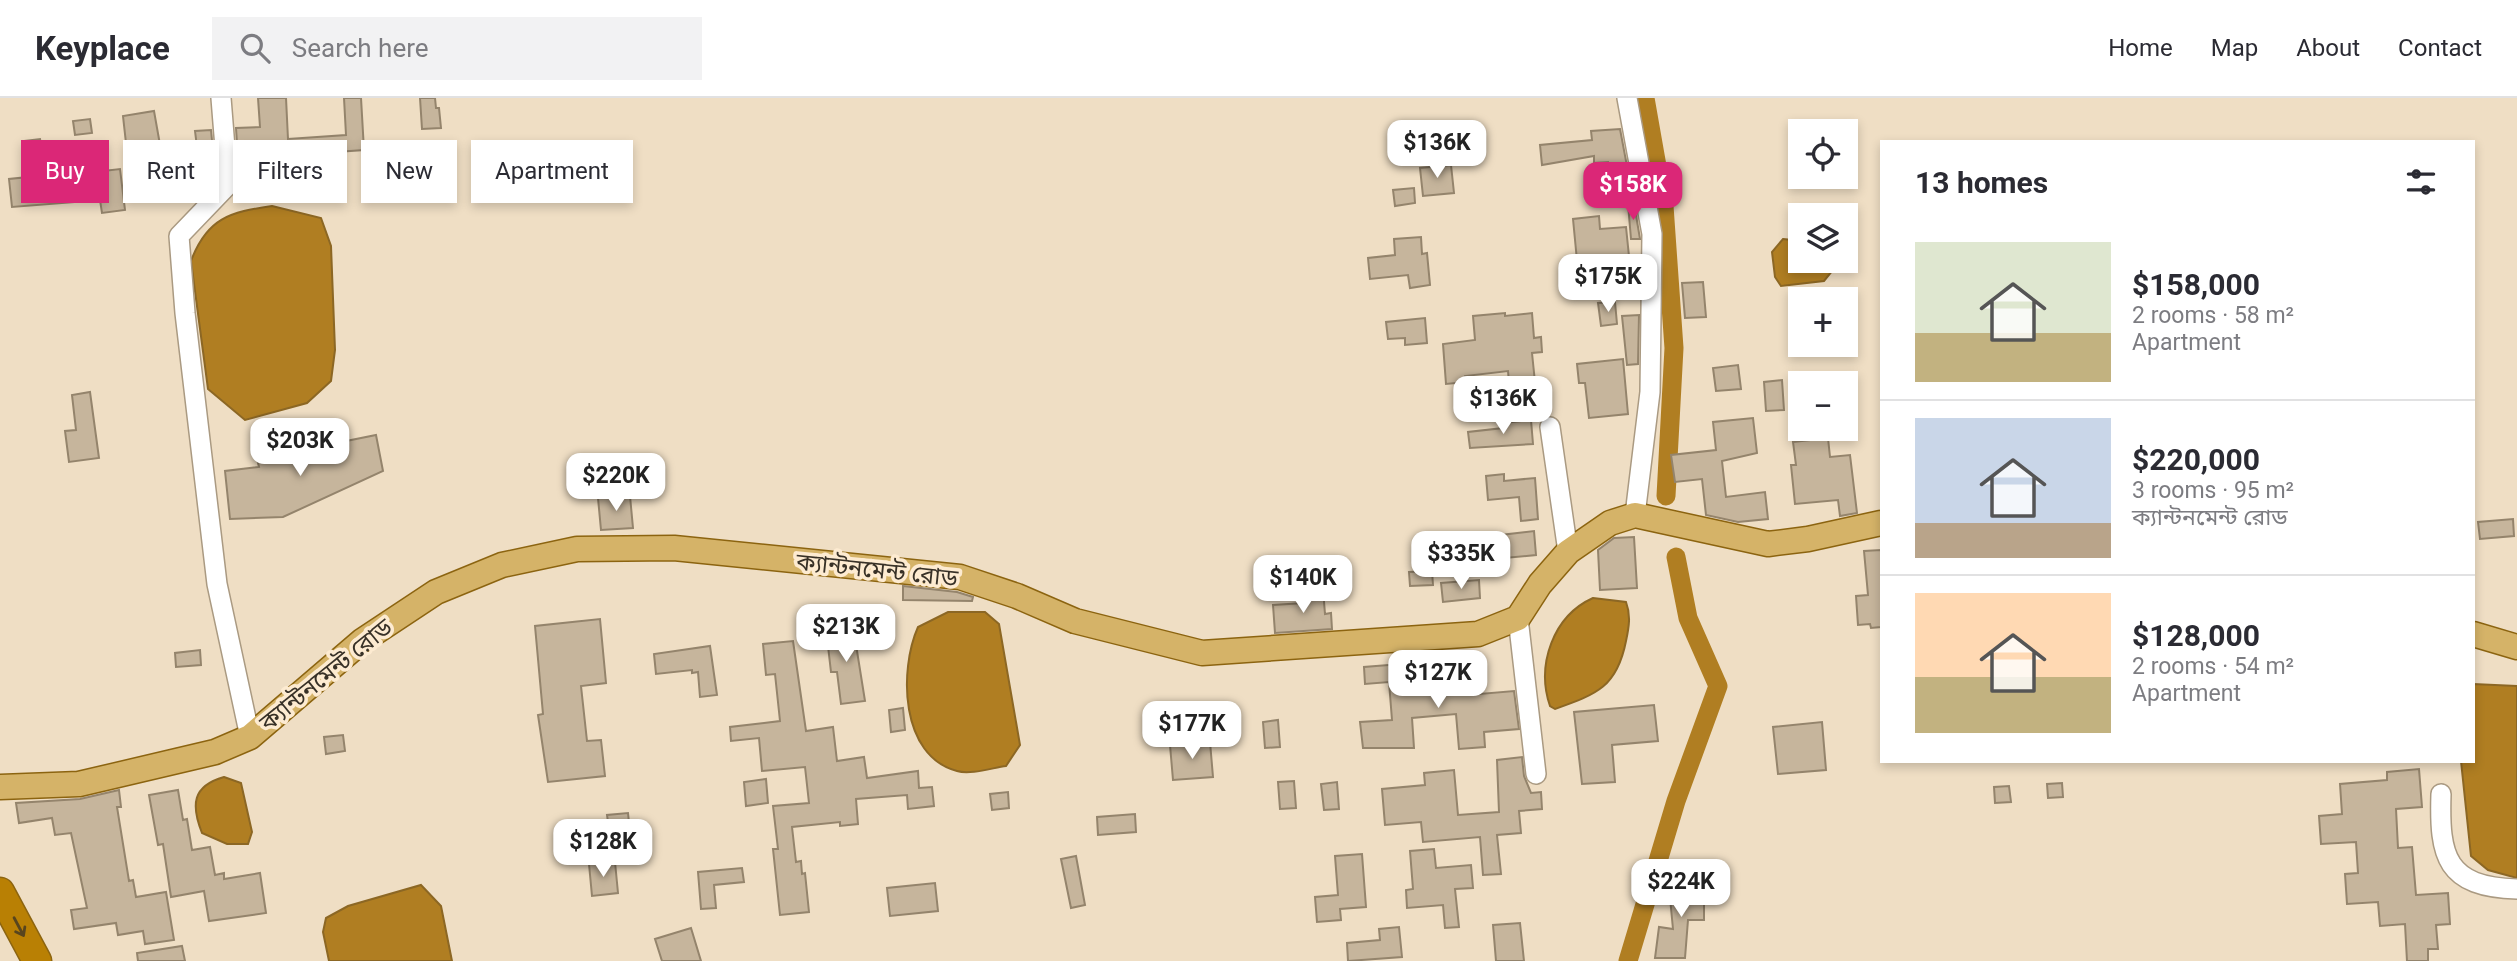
<!DOCTYPE html>
<meta charset="utf-8">
<style>
:root{--surface:#fff;--page:#f2f2f3;--text:#2b2b33;--muted:#7c7c81;--line:#e1e1e2;--accent:#db2777}
body{margin:0;font-family:Roboto,"Noto Sans Bengali",sans-serif;background:var(--page);color:var(--text);height:100vh;display:flex;flex-direction:column;font-size:26px;white-space:nowrap}
*{box-sizing:border-box;margin:0}
p{font-size:23px;color:var(--muted)}
.icon{flex:none;width:38px;height:38px;fill:none;stroke:currentColor;stroke-width:2;stroke-linecap:round;stroke-linejoin:round}
.map{position:relative;flex:1;overflow:hidden}
.drawer{position:absolute;left:1880px;top:42px;width:595px;height:623px;display:flex;flex-direction:column;background:var(--surface);border-radius:0px;box-shadow:0 4px 10px #0003}
.drawer>*{flex:none}
.hud{position:absolute;left:21px;top:42px;width:665px;height:63px;display:flex;gap:14px}
.tools{position:absolute;left:1788px;top:21px;display:grid;gap:14px}
.tools a{display:grid;place-items:center;width:70px;height:70px;border-radius:0px;background:var(--surface);box-shadow:0 4px 10px #0003;font-size:35px}
.price{position:absolute;translate:-50% -60px;padding:0 16px;border-radius:14px;background:#fff;color:#222;font-size:23px;line-height:46px;filter:drop-shadow(0 2px 4px #0008)}
.price::after{content:'';position:absolute;left:50%;top:42px;width:21px;height:16px;margin-left:-10px;background:inherit;clip-path:polygon(0 0,100% 0,50% 100%)}
.price.active{background:var(--accent);color:#fff}
ul{padding:0;list-style:none}
li{display:flex;align-items:center;gap:21px;height:175px;padding:0 35px}
li+li{border-top:2px solid var(--line)}
li span{display:grid;place-items:center;flex:none;width:196px;height:140px;border-radius:0px;color:#555}
li>.icon{margin-inline-start:auto}
span .icon{width:84px;height:84px;fill:#fffc;stroke-width:1}
li b{font-size:30px}
h2{display:flex;justify-content:space-between;align-items:center;height:84px;padding:0 35px;font-size:30px}
.tag{padding:0 24px;border-radius:0px;background:var(--surface);box-shadow:0 4px 10px #0003;font-size:24px;line-height:63px}
.tag.active{background:var(--accent);color:#fff}
header{display:flex;align-items:center;gap:42px;box-sizing:border-box;height:98px;padding:0 35px;background:var(--surface);border-bottom:2px solid var(--line)}
header strong{font-size:33px}
nav{display:flex;gap:38px;margin-inline-start:auto;font-size:24px}
.search{width:490px;height:63px;background:var(--page);display:flex;align-items:center;gap:18px;box-sizing:border-box;padding:0 24px;border-radius:0px;color:var(--muted);font-size:26px}
.map>svg:first-child{display:block}
.water{fill:#b07e22;stroke:#8c6724;stroke-width:2}
.lines{fill:none;stroke-linecap:round;stroke-linejoin:round}
.canal{stroke:#b07e22;stroke-width:19}
.building{fill:#c6b59c;stroke:#94846c;stroke-width:2}
.minor-casing{stroke:#aa9a82;stroke-width:22}
.major-casing{stroke:#8c6410;stroke-width:27}
.highway-casing{stroke:#8c6410;stroke-width:31}
.minor{stroke:#fff;stroke-width:19}
.major{stroke:#d5b368;stroke-width:24}
.highway{stroke:#b98004;stroke-width:28}
.oneway{stroke:#58451e}
.labels{text-anchor:middle;dominant-baseline:central;stroke-width:7;stroke-linejoin:round;paint-order:stroke}
.street-label{font-size:24px;fill:#383127;stroke:#fdebd1}
</style>
<header>
<strong>Keyplace</strong>
<div class="search"><svg class="icon" aria-label="search" viewBox="0 0 24 24"><circle cx="10" cy="10" r="6"/><path d="M15 15l6 6"/></svg>Search here</div>
<nav><a>Home</a><a>Map</a><a>About</a><a>Contact</a></nav>
</header>
<div class="map">
<svg width="2517" height="863" viewBox="0 0 2517 863">
<rect width="100%" height="100%" fill="#efdec4"/>
<path class="water" d="M272 108 321 120 331 148 335 252 331 283 307 305 245 322 208 291 191 163C207 120 230 114 272 108Z
M1783 141 1801 143V163H1828L1833 172 1824 183 1781 188 1775 179 1772 154Z
M1593 500 1626 504C1631 517 1629 529 1626 543 1617 589 1597 596 1555 611L1550 608C1536 567 1553 518 1593 500Z
M948 514H985L999 526 1020 647 1006 668C992 670 970 677 957 673 900 658 899 572 918 529Z
M2473 586 2517 588V780L2488 772 2471 758 2461 663H2473Z
M224 679 241 685 252 734 248 746H227L202 735C191 707 192 688 224 679Z
M421 787 441 808 452 863H329L323 834 326 820 348 808Z"/>
<g class="lines">
<path class="canal" d="M1645 0 1664 108 1674 250 1666 398
M1628 863 1676 703 1718 588 1688 520 1676 459"/>
</g>
<path class="building" d="M258 0H286L288 41 346 37 344 0H361L364 52 238 61 236 30 260 29Z
M420 0H435L436 10H439L441 30 422 31Z
M154 13 162 58 128 63 123 18Z
M90 21 92 35 75 37 73 23Z
M1620 31 1633 100 1611 102 1608 64 1594 65V58L1542 67 1540 47 1592 42 1591 33Z
M211 32 215 73 182 77 180 59 198 57 195 33Z
M40 41 47 89 79 85 78 76 120 71 125 112 102 115 100 102 12 109 9 81 28 79 23 43Z
M1451 67 1454 95 1423 98 1420 70Z
M1414 90 1415 105 1395 108 1393 92Z
M1634 105 1640 141H1631L1628 106Z
M1599 118 1600 131 1626 129 1630 168 1578 173 1573 121Z
M1421 139 1422 156 1427 155 1430 187 1410 190 1408 177 1370 181 1368 160 1395 157 1394 141Z
M1703 184 1706 219 1685 220 1682 185Z
M1615 204 1617 226 1601 228 1598 205Z
M1505 215V218L1532 215 1534 240 1541 239 1542 254 1532 255 1536 294 1510 296 1508 273 1465 278 1466 284 1446 286 1443 246 1475 242 1473 218Z
M1639 217 1638 266 1627 267 1622 218Z
M1425 220 1427 245 1405 247V240L1388 241 1386 224Z
M1623 261 1628 316 1589 320 1585 285H1579L1577 266Z
M1738 267 1741 291 1716 293 1713 270Z
M1782 282 1784 312 1766 313 1764 284Z
M90 294 99 360 69 364 65 333 76 332 72 297Z
M1753 320 1757 355 1722 363 1726 399 1765 394 1768 421 1738 424 1706 417 1702 381 1675 384 1671 357 1716 352 1713 324Z
M1531 322 1533 346 1470 350 1468 334 1503 330V325Z
M376 337 383 373 283 419 230 421 225 373 259 369 257 361Z
M1828 340 1830 359 1850 357 1857 415 1840 418 1838 402 1795 406 1791 367H1796L1793 344Z
M1504 376V383L1535 380 1538 421 1521 423 1519 399 1488 402 1486 378Z
M630 398 633 430 601 432 598 400Z
M2513 421 2514 438 2480 441 2478 424Z
M1534 433 1536 457 1494 461 1492 438Z
M1634 439 1637 490 1600 492 1598 452 1614 440Z
M1881 452V529L1871 530 1870 526 1858 527 1856 498 1868 497 1864 453Z
M1432 473 1433 487 1410 488 1409 474Z
M1479 482 1480 500 1443 504 1441 485Z
M903 488 957 494 973 499 972 503 903 502Z
M1323 491 1325 516 1331 515 1332 531 1275 535 1273 507 1304 505 1303 493Z
M600 521 606 585 581 588 587 643 601 642 605 678 548 684 538 617 543 616 535 528Z
M853 528 865 603 841 606 837 574H831L826 531Z
M793 543 806 633 833 629 837 663 864 659 867 680 918 673 919 690 932 689 934 708 908 711 907 697 856 701 858 726 840 728V724L792 729 796 764 801 763 802 776 805 775 809 814 780 817 773 751H778L773 708 809 705 805 669 762 673 759 640 731 643 730 629 780 623 775 576 766 577 763 546Z
M710 548 717 597 700 599 698 574 692 575V572L656 576 654 556Z
M200 552 201 567 176 569 175 555Z
M1401 566 1404 593 1453 589 1452 576 1478 573 1480 596 1514 593 1519 631 1484 634 1485 649 1459 651 1456 616 1412 620 1414 650H1363L1360 624 1392 622 1389 584 1365 586 1364 569Z
M1654 607 1658 643 1612 647 1615 684 1582 686 1574 614Z
M903 610 905 632 891 634 889 612Z
M1278 622 1280 649 1265 650 1263 624Z
M1822 624 1826 672 1778 676 1773 629Z
M343 637 345 653 326 656 324 639Z
M1210 644 1213 679 1173 682 1170 647Z
M1522 659 1524 678 1531 695 1541 694 1542 711 1519 713 1521 735 1497 737 1501 776 1483 777 1480 739 1423 744 1421 724 1385 727 1382 691 1425 687 1424 675 1454 672 1458 717 1499 714 1497 662Z
M2419 671 2422 709 2396 711 2398 750 2412 749 2416 797 2448 795 2450 826 2436 827 2438 851H2428V863H2407L2405 826 2380 828 2378 804 2347 806 2345 776 2358 775 2356 744 2321 746 2319 718 2342 716 2340 686 2387 682V674Z
M766 681 768 705 746 708 744 684Z
M1294 683 1296 710 1280 711 1278 684Z
M1337 684 1339 711 1324 712 1321 686Z
M2062 685 2063 699 2048 700 2047 686Z
M2009 688 2011 704 1995 705 1994 689Z
M119 692 121 709H117L129 783 133 782 136 799 166 794 174 842 145 846 143 833 118 837 116 825 74 831 71 812 87 810 71 735 55 737 52 720 19 725 16 705 80 701Z
M178 692 183 722 187 721 192 752 210 749 215 777 224 775V781L260 775 266 815 209 823 204 793 171 799 163 746 158 747 149 697Z
M1008 694 1009 710 992 712 990 696Z
M628 715 631 744 611 746 607 717Z
M1135 716 1136 734 1098 737 1097 719Z
M1434 751 1436 770 1471 767 1473 790 1455 791 1459 829 1445 830 1443 807 1407 810 1406 792 1413 791 1410 753Z
M1362 756 1366 809 1340 811 1341 822 1317 824 1315 799 1338 797 1335 758Z
M1076 758 1085 807 1071 810 1061 761Z
M615 764 618 795 592 798 589 766Z
M742 770 744 784 714 787 716 810 701 811 698 774Z
M935 785 938 813 890 818 887 790Z
M1707 786 1709 803H1704V822H1688L1685 860H1655L1659 829 1673 831 1669 789Z
M1520 825 1524 863H1496L1493 827Z
M1399 829 1402 859 1348 863 1347 845 1380 842 1379 831Z
M691 830 701 863H662L655 841Z
M182 848 185 863H138L137 855Z"/>
<g class="lines">
<defs>
<path id="minor" d="M221 0 228 87 179 138 185 215 217 486 250 639
M1627 0 1652 136 1650 294 1635 417
M1550 329 1568 454
M1518 520 1536 676
M2441 696C2439 759 2446 789 2517 791"/>
<path id="major" d="M2473 536 2517 549
M0 689 79 686 215 654 250 639 362 543 436 494 502 467 577 451 674 450 960 479 1017 498 1075 523 1202 555 1478 536 1518 520 1540 486 1568 454 1610 425 1635 417 1768 446 1808 441 1881 425"/>
<path id="highway" d="M0 794 37 863"/>
</defs>
<use href="#minor" class="minor-casing"/>
<use href="#major" class="major-casing"/>
<use href="#highway" class="highway-casing"/>
<use href="#minor" class="minor"/>
<use href="#major" class="major"/>
<use href="#highway" class="highway"/>
</g>
<defs><path id="oneway-shaft" d="M-6 0H5M1.5-3L5.5 0L1.5 3" fill="none" stroke-width="1.6" stroke-linecap="round" stroke-linejoin="round" transform="scale(1.75)"/></defs>
<use class="oneway" href="#oneway-shaft" transform="translate(19 829) rotate(62)"/>
<g class="labels">
<g class="street-label">
<text transform="translate(877 472) rotate(6)">ক্যান্টনমেন্ট রোড</text>
<text transform="translate(326 577) rotate(-39)">ক্যান্টনমেন্ট রোড</text>
</g>
</g>
</svg>
<div class="tools">
<a><svg class="icon" aria-label="locate" viewBox="0 0 24 24"><circle cx="12" cy="12" r="6"/><path d="M12 2v4M12 18v4M2 12h4M18 12h4"/></svg></a>
<a><svg class="icon" aria-label="layers" viewBox="0 0 24 24"><path d="M12 4l9 5-9 5-9-5zM3 14l9 5 9-5"/></svg></a>
<a>+</a>
<a>−</a>
</div>
<b class="price" style="left:1437px;top:82px">$136K</b>
<b class="price active" style="left:1633px;top:124px">$158K</b>
<b class="price" style="left:1608px;top:216px">$175K</b>
<b class="price" style="left:1503px;top:338px">$136K</b>
<b class="price" style="left:300px;top:380px">$203K</b>
<b class="price" style="left:616px;top:415px">$220K</b>
<b class="price" style="left:1461px;top:493px">$335K</b>
<b class="price" style="left:1303px;top:517px">$140K</b>
<b class="price" style="left:846px;top:566px">$213K</b>
<b class="price" style="left:1438px;top:612px">$127K</b>
<b class="price" style="left:1192px;top:663px">$177K</b>
<b class="price" style="left:603px;top:781px">$128K</b>
<b class="price" style="left:1681px;top:821px">$224K</b>
<div class="hud">
<a class="tag active">Buy</a>
<a class="tag">Rent</a>
<a class="tag">Filters</a>
<a class="tag">New</a>
<a class="tag">Apartment</a>
</div>
<section class="drawer">
<h2>13 homes<svg class="icon" aria-label="filters" viewBox="0 0 24 24"><path d="M4 7h16M4 17h16"/><circle cx="9" cy="7" r="2"/><circle cx="15" cy="17" r="2"/></svg></h2>
<ul>
<li><span style="background:linear-gradient(#dfe7d0 65%,#c2b280 0)"><svg class="icon" aria-label="home" viewBox="0 0 24 24"><path d="M3 11l9-7 9 7M6 9v11h12V9"/></svg></span><div><b>$158,000</b><p>2 rooms · 58 m²</p><p>Apartment</p></div></li>
<li><span style="background:linear-gradient(#c9d6e8 75%,#b9a48a 0)"><svg class="icon" aria-label="home" viewBox="0 0 24 24"><path d="M3 11l9-7 9 7M6 9v11h12V9"/></svg></span><div><b>$220,000</b><p>3 rooms · 95 m²</p><p>ক্যান্টনমেন্ট রোড</p></div></li>
<li><span style="background:linear-gradient(#ffd9b3 60%,#c2b280 0)"><svg class="icon" aria-label="home" viewBox="0 0 24 24"><path d="M3 11l9-7 9 7M6 9v11h12V9"/></svg></span><div><b>$128,000</b><p>2 rooms · 54 m²</p><p>Apartment</p></div></li>
</ul>
</section>
</div>
